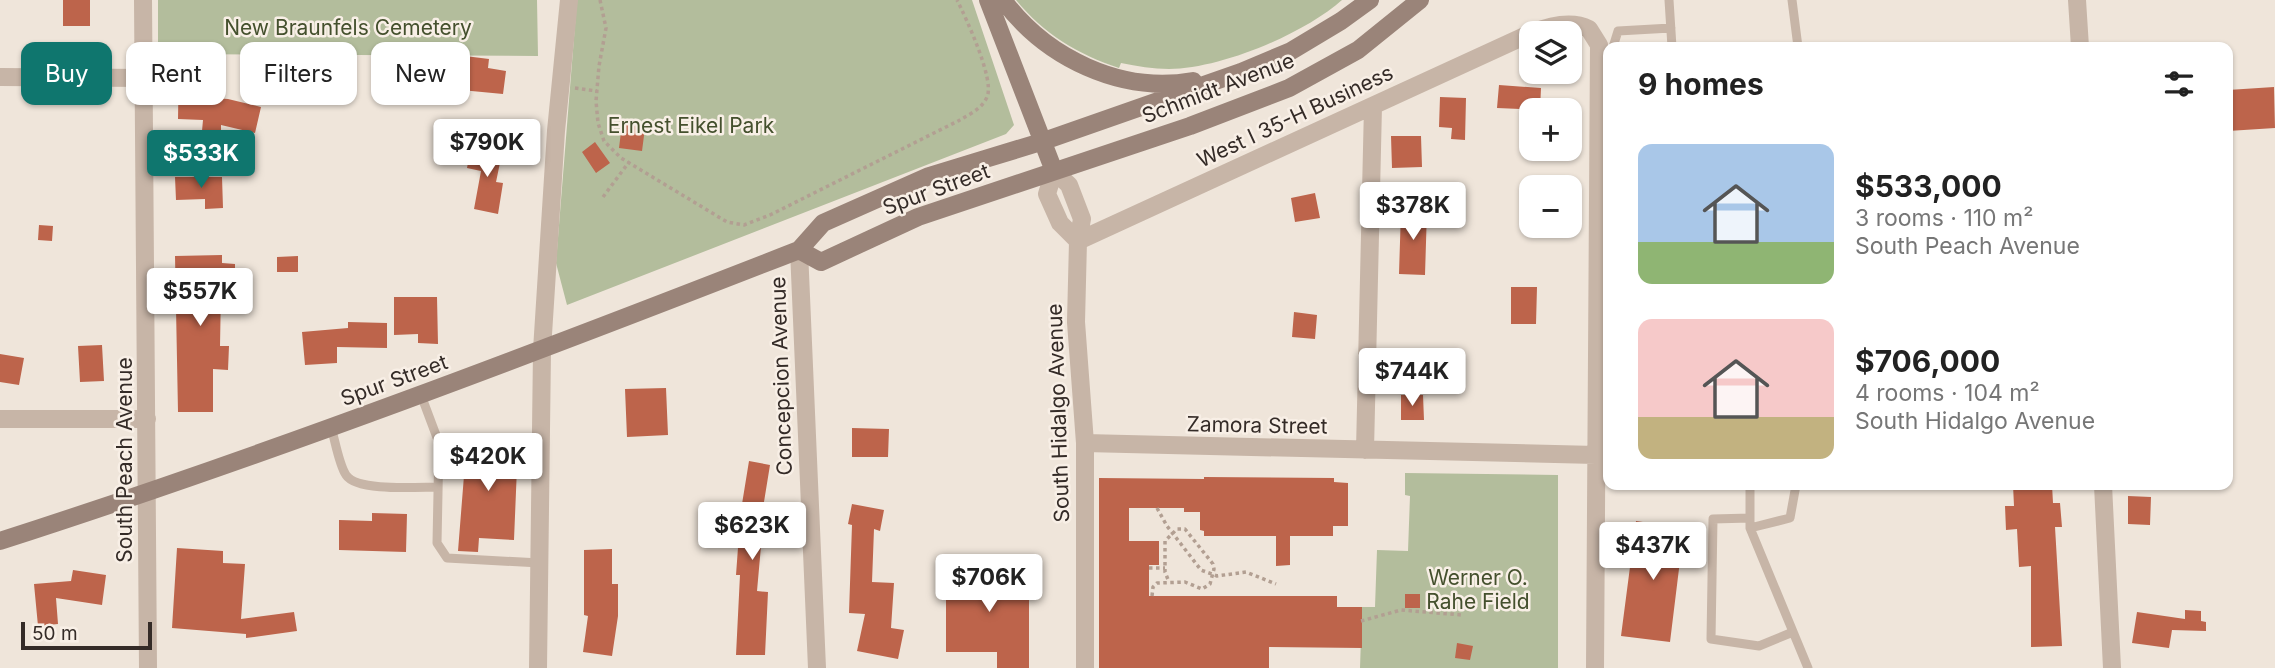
<!DOCTYPE html>
<meta charset="utf-8">
<style>
:root{--surface:#fff;--page:#f6f6f6;--text:#222;--muted:#767676;--accent:#0f766e}
body{margin:0;font-family:Inter,sans-serif;background:var(--page);color:var(--text);height:100vh;display:flex;flex-direction:column;font-size:26px;white-space:nowrap}
*{box-sizing:border-box;margin:0}
p{font-size:23px;color:var(--muted)}
.icon{flex:none;width:38px;height:38px;fill:none;stroke:currentColor;stroke-width:2;stroke-linecap:round;stroke-linejoin:round}
.map{position:relative;flex:1;overflow:hidden}
.panel{position:absolute;left:1603px;top:42px;width:630px;height:448px;display:flex;flex-direction:column;background:var(--surface);border-radius:14px;box-shadow:0 2px 5px #0004}
.panel>*{flex:none}
.banner{position:absolute;left:21px;top:42px;width:665px;height:63px;display:flex;gap:14px}
.tools{position:absolute;left:1519px;top:21px;display:grid;gap:14px}
.tools a{display:grid;place-items:center;width:63px;height:63px;border-radius:14px;background:var(--surface);box-shadow:0 2px 5px #0004;font-size:35px}
.scale{position:absolute;left:21px;bottom:18px;width:131px;box-sizing:border-box;padding-left:7px;border:4px solid #342b27;border-top:0;font-size:19px;line-height:24px;white-space:nowrap;color:#342b27;-webkit-text-stroke:5px #f8efe6;paint-order:stroke}
.price{position:absolute;translate:-50% -60px;padding:0 16px;border-radius:7px;background:#fff;color:#222;font-size:23px;line-height:46px;filter:drop-shadow(0 2px 4px #0008)}
.price::after{content:'';position:absolute;left:50%;top:42px;width:21px;height:16px;margin-left:-10px;background:inherit;clip-path:polygon(0 0,100% 0,50% 100%)}
.price.active{background:var(--accent);color:#fff}
ul{padding:0;list-style:none}
li{display:flex;align-items:center;gap:21px;height:175px;padding:0 35px}
li span{display:grid;place-items:center;flex:none;width:196px;height:140px;border-radius:14px;color:#555}
li>.icon{margin-inline-start:auto}
span .icon{width:84px;height:84px;fill:#fffc;stroke-width:1}
li b{font-size:30px}
h2{display:flex;justify-content:space-between;align-items:center;height:84px;padding:0 35px;font-size:30px}
.chip{padding:0 24px;border-radius:14px;background:var(--surface);box-shadow:0 2px 5px #0004;font-size:24px;line-height:63px}
.chip.active{background:var(--accent);color:#fff}
.map>svg:first-child{display:block}
.green{fill:#b3bd9c}
.building{fill:#bd644b}
.lines{fill:none;stroke-linecap:round;stroke-linejoin:round}
.path{stroke:#b29f92;stroke-width:3.5;stroke-dasharray:3.5 3.5;stroke-linecap:butt}
.lane{stroke:#c7b5a7;stroke-width:9}
.street{stroke:#c7b5a7;stroke-width:18}
.secondary{stroke:#9a8479;stroke-width:18}
.labels{text-anchor:middle;dominant-baseline:central;stroke-width:5;stroke-linejoin:round;paint-order:stroke}
.park-label{font-size:21px;fill:#44502d;stroke:#f8efe6}
.street-label{font-size:21px;fill:#342b27;stroke:#f8efe6}
</style>
<div class="map">
<svg width="2275" height="668" viewBox="0 0 2275 668">
<rect width="100%" height="100%" fill="#efe5da"/>
<path class="green" d="M158 0H537L538 56 158 54Z
M577 0H972L1014 125 1006 134 567 305 556 263Z
M1016 0H1342C1304 34 1220 69 1169 69 1153 69 1137 66 1121 63L1119 68C1077 54 1044 34 1016 0Z
M1405 473 1558 475V668H1360L1362 607H1375L1377 550 1408 551 1410 496 1405 495Z"/>
<path class="building" d="M63 0H90V26H63Z
M465 56 489 59 488 68 506 71 503 94 461 90Z
M179 57 214 59 213 98 228 99 261 107 255 133 221 125V131H202L203 120 178 119Z
M1499 85 1541 88 1540 110 1497 108Z
M2274 87 2275 128 2228 131V90Z
M1440 97 1466 98 1465 140 1451 139 1452 128 1439 127Z
M622 124 645 128 642 151 619 148Z
M1391 136H1421L1422 167 1392 168Z
M595 142 610 163 596 173 582 152Z
M471 147 502 153 496 182 503 183 498 214 474 209 481 171 467 168Z
M175 177H222L223 208 205 209V199L176 200Z
M1315 193 1320 218 1295 222 1291 198Z
M1401 210H1427L1425 275 1399 274Z
M39 225 53 226 52 241 38 240Z
M222 255V263L235 264V289L221 290 220 346H229L228 370 213 369V412H178L175 256Z
M298 256V272H277V257Z
M1511 287H1537L1536 324H1511Z
M394 297H437L438 344 418 343V334L394 335Z
M1294 312 1317 315 1315 339 1292 337Z
M348 322 387 323V348L337 347V363L305 365 302 332 348 328Z
M102 345 104 381 80 382 78 346Z
M0 354 24 358 19 385 0 382Z
M666 388 668 435 627 437 625 389Z
M1401 395H1423L1424 420H1401Z
M852 428 889 429 888 457H852Z
M467 438 518 443 514 540 479 538 478 552 458 551Z
M749 461 770 465 763 508H769L768 535H762L757 591 768 592 765 655H736L740 575H736L739 534H735L736 504H742Z
M1204 477 1334 478V482L1348 483V526H1333V536H1290V565L1276 566V536H1204V531L1200 530V512H1184V508H1129V541H1159V565H1149V596H1337V607H1362V648L1269 647V668H1099V478L1204 479Z
M2013 485H2052L2053 503H2060L2062 527H2055L2062 646 2031 647V566L2019 567 2017 529 2006 530 2005 506H2014Z
M2128 496 2151 497 2150 525 2128 524Z
M852 504 884 510 880 531 874 529 872 582 894 583 891 628 904 630 898 659 857 651 865 614 849 613 852 525 848 524Z
M372 513 407 514 406 552 339 550V520L372 521Z
M1636 521 1684 528 1670 642 1621 636Z
M177 548 223 551V563L245 564 241 619 294 612 297 631 246 638V634L172 628Z
M612 549V584H618V616L612 656 583 652 588 616 584 615V550Z
M73 570 106 575 102 605 56 598 58 624 38 626 34 584 71 581Z
M946 570H1029V668H997V652H946Z
M1405 594H1420V608H1405Z
M2185 610 2201 611V621L2206 622V631L2172 630 2169 648 2132 643 2137 612 2185 619Z
M1457 643 1473 646 1470 660 1455 658Z"/>
<g class="lines">
<path class="path" d="M600 0 606 28 599 66 596 101 598 123 604 141 621 158 727 222 744 225 770 215 958 121C968 115 982 109 987 97 995 80 966 18 957 0
M575 88 597 91
M603 197 629 162
M1157 508 1167 526 1201 570 1217 576 1246 572 1276 584
M1149 568H1165
M1152 596 1153 587 1157 583 1185 582 1202 589 1210 584 1214 569 1213 564 1185 529H1177L1165 541V572L1169 582
M1361 621 1401 610 1462 615"/>
<path class="lane" d="M1669 0 1672 47
M1792 0 1798 47
M1613 47 1618 31 1671 28
M421 395 439 443 437 543 447 558 540 563
M331 427C335 440 339 465 346 475 357 492 418 487 438 487
M1750 485V528L1808 668
M1750 518 1713 519 1711 639 1759 646 1793 632
M1750 528 1790 518 1796 485"/>
<path class="street" d="M143 0 148 668
M2077 0 2080 47
M1532 33C1549 26 1571 20 1589 29L1599 45 1595 668
M0 77 145 78
M1078 241 1060 223 1047 194 1054 171 1069 185 1082 219 1078 241 1076 322 1085 443V668
M1078 241 1531 33
M799 250 817 668
M0 419H147
M1085 443 1596 455
M1365 450 1373 106
M2103 485 2112 668
M538 668 542 350 556 131 569 0"/>
<path class="secondary" d="M988 0 1054 171
M1003 0C1046 58 1121 94 1193 81
M799 250 821 262 918 217 1190 126 1289 88 1358 50 1420 0
M0 541C270 454 535 353 799 250L823 223 929 176 1041 142 1241 72 1291 51 1341 21 1370 0"/>
</g>
<g class="labels">
<g class="park-label">
<text x="348" y="27">New Braunfels Cemetery</text>
<text x="691" y="125">Ernest Eikel Park</text>
<text x="1478" y="577">Werner O.<tspan x="1478" dy="24">Rahe Field</tspan></text>
</g>
<g class="street-label">
<text transform="translate(1218 88) rotate(-21)">Schmidt Avenue</text>
<text transform="translate(1295 116) rotate(-25)">West I 35-H Business</text>
<text transform="translate(936 189) rotate(-20)">Spur Street</text>
<text transform="translate(781 376) rotate(-92)">Concepcion Avenue</text>
<text transform="translate(394 380) rotate(-20)">Spur Street</text>
<text transform="translate(1058 413) rotate(-92)">South Hidalgo Avenue</text>
<text transform="translate(1257 425) rotate(1)">Zamora Street</text>
<text transform="translate(124 460) rotate(-90)">South Peach Avenue</text>
</g>
</g>
</svg>
<div class="tools">
<a><svg class="icon" aria-label="layers" viewBox="0 0 24 24"><path d="M12 4l9 5-9 5-9-5zM3 14l9 5 9-5"/></svg></a>
<a>+</a>
<a>−</a>
</div>
<div class="scale">50 m</div>
<b class="price" style="left:487px;top:179px">$790K</b>
<b class="price active" style="left:201px;top:190px">$533K</b>
<b class="price" style="left:1413px;top:242px">$378K</b>
<b class="price" style="left:200px;top:328px">$557K</b>
<b class="price" style="left:1412px;top:408px">$744K</b>
<b class="price" style="left:488px;top:493px">$420K</b>
<b class="price" style="left:752px;top:562px">$623K</b>
<b class="price" style="left:1653px;top:582px">$437K</b>
<b class="price" style="left:989px;top:614px">$706K</b>
<div class="banner">
<a class="chip active">Buy</a>
<a class="chip">Rent</a>
<a class="chip">Filters</a>
<a class="chip">New</a>
</div>
<section class="panel">
<h2>9 homes<svg class="icon" aria-label="filters" viewBox="0 0 24 24"><path d="M4 7h16M4 17h16"/><circle cx="9" cy="7" r="2"/><circle cx="15" cy="17" r="2"/></svg></h2>
<ul>
<li><span style="background:linear-gradient(#a9c7e8 70%,#8fb573 0)"><svg class="icon" aria-label="home" viewBox="0 0 24 24"><path d="M3 11l9-7 9 7M6 9v11h12V9"/></svg></span><div><b>$533,000</b><p>3 rooms · 110 m²</p><p>South Peach Avenue</p></div></li>
<li><span style="background:linear-gradient(#f6c9c9 70%,#c2b280 0)"><svg class="icon" aria-label="home" viewBox="0 0 24 24"><path d="M3 11l9-7 9 7M6 9v11h12V9"/></svg></span><div><b>$706,000</b><p>4 rooms · 104 m²</p><p>South Hidalgo Avenue</p></div></li>
</ul>
</section>
</div>
